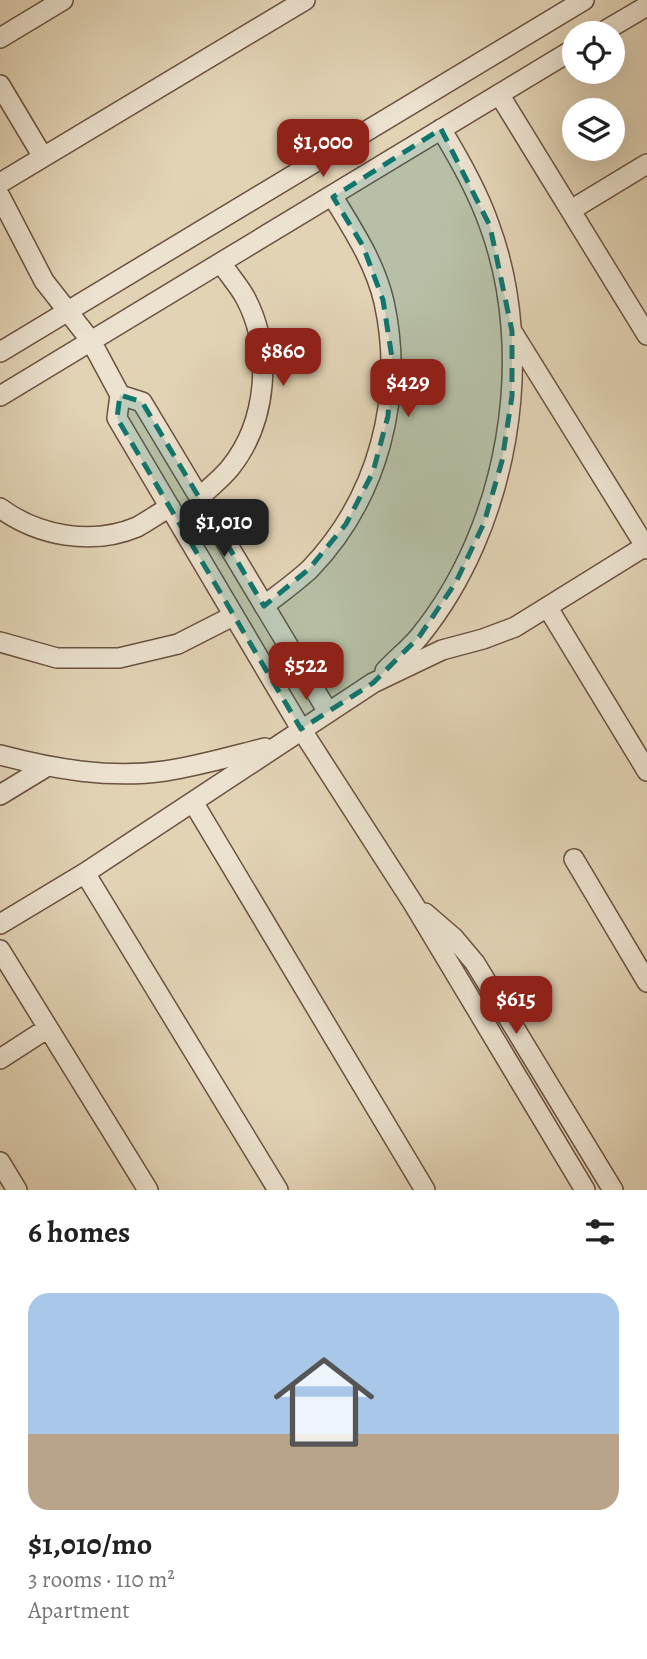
<!DOCTYPE html>
<meta charset="utf-8">
<style>
:root{--surface:#fff;--page:#f2f2f2;--text:#222;--muted:#767676;--line:#e0e0e0;--accent:#8f2418}
body{margin:0;font-family:Alegreya,serif;background:var(--page);color:var(--text);height:100vh;display:flex;flex-direction:column;font-size:26px;white-space:nowrap}
*{box-sizing:border-box;margin:0}
p{font-size:23px;color:var(--muted)}
.icon{flex:none;width:38px;height:38px;fill:none;stroke:currentColor;stroke-width:2;stroke-linecap:round;stroke-linejoin:round}
.map{position:relative;height:1190px;overflow:hidden}
.drawer{display:flex;flex-direction:column;background:var(--surface);flex:1}
.drawer>*{flex:none}
.controls{position:absolute;left:562px;top:21px;display:grid;gap:14px}
.controls a{display:grid;place-items:center;width:63px;height:63px;border-radius:50%;background:var(--surface);box-shadow:0 7px 28px #0002;font-size:35px}
.price{position:absolute;translate:-50% -60px;padding:0 16px;border-radius:14px;background:var(--accent);color:#fff;font-size:23px;line-height:46px;filter:drop-shadow(0 2px 4px #0008)}
.price::after{content:'';position:absolute;left:50%;top:42px;width:21px;height:16px;margin-left:-10px;background:inherit;clip-path:polygon(0 0,100% 0,50% 100%)}
.price.on{background:#222;color:#fff}
ul{padding:0;list-style:none}
li{display:grid;align-content:center;gap:14px;height:371px;padding:0 28px}
li+li{border-top:2px solid var(--line)}
li span{display:grid;place-items:center;height:217px;border-radius:21px;color:#555}
li>.icon{margin-inline-start:auto}
span .icon{width:126px;height:126px;fill:#fffc;stroke-width:1}
li b{font-size:30px}
h2{display:flex;justify-content:space-between;align-items:center;height:84px;padding:0 28px;font-size:30px}
.map>svg:first-child{display:block}
.lines{fill:none;stroke-linecap:round;stroke-linejoin:round}
.minor-casing{stroke:#6c5140;stroke-width:22}
.minor{stroke:#ece2cf;stroke-width:19}
.marked{fill:#0f766e;fill-opacity:0.2;stroke:#0f766e;stroke-width:5;stroke-dasharray:14 9;stroke-linejoin:round}
</style>
<div class="map">
<svg width="647" height="1190" viewBox="0 0 647 1190">
<rect width="100%" height="100%" fill="#e2d3b5"/>
<filter id="stains"><feTurbulence type="fractalNoise" baseFrequency=".00286" numOctaves="4"/><feColorMatrix values="0 0 0 0 .2 0 0 0 0 .09 0 0 0 0 .02 0 0 0 .5 -.17"/></filter>
<radialGradient id="worn" r=".72"><stop offset=".6" stop-color="#630" stop-opacity="0"/><stop offset="1" stop-color="#630" stop-opacity=".3"/></radialGradient>
<g class="lines">
<defs>
<path id="minor" d="M601 33 647 6
M0 38 63 0
M0 85 43 157
M499 94 647 335
M0 183 305 0
M0 196 44 281 91 341 120 395 117 418 301 729 413 903 585 1190
M571 210 647 164
M513 333 647 549
M0 352 584 0
M120 395 142 402 328 712
M0 396 574 49
M199 498C209 488 221 479 230 468 267 422 273 351 246 299 240 287 229 275 221 263
M0 508C38 536 92 546 137 527 148 521 159 513 170 507
M264 606C279 594 296 582 310 569 378 498 405 397 384 302 375 263 353 230 333 197
M548 608 647 771
M0 642 57 658H119L178 644 233 616
M385 671C396 659 409 649 419 637 508 528 538 356 489 224 477 190 460 160 441 129
M0 755C53 769 110 779 165 771 199 766 232 756 265 748
M0 795 46 767
M193 802 425 1190
M574 859 647 982
M85 873 278 1190
M425 913 454 938 475 963 613 1190
M0 924 85 873 373 683 442 650 483 639 515 627 647 545
M0 950 148 1190
M0 1059 48 1028
M0 1162 17 1190"/>
</defs>
<use href="#minor" class="minor-casing"/>
<use href="#minor" class="minor"/>
</g>
<path class="marked" d="M441 129 490 226 512 331V396L502 461 484 523 456 582 419 637 373 683 301 729 117 418 120 395 142 402 264 606 309 569 346 524 373 472 388 416 392 358 383 300 363 246 333 197Z"/>
<rect width="100%" height="100%" filter="url(#stains)"/>
<rect width="100%" height="100%" fill="url(#worn)"/>
</svg>
<div class="controls">
<a><svg class="icon" aria-label="locate" viewBox="0 0 24 24"><circle cx="12" cy="12" r="6"/><path d="M12 2v4M12 18v4M2 12h4M18 12h4"/></svg></a>
<a><svg class="icon" aria-label="layers" viewBox="0 0 24 24"><path d="M12 4l9 5-9 5-9-5zM3 14l9 5 9-5"/></svg></a>
</div>
<b class="price" style="left:323px;top:179px">$1,000</b>
<b class="price" style="left:283px;top:388px">$860</b>
<b class="price" style="left:408px;top:419px">$429</b>
<b class="price on" style="left:224px;top:559px">$1,010</b>
<b class="price" style="left:306px;top:702px">$522</b>
<b class="price" style="left:516px;top:1036px">$615</b>
</div>
<section class="drawer">
<h2>6 homes<svg class="icon" aria-label="filters" viewBox="0 0 24 24"><path d="M4 7h16M4 17h16"/><circle cx="9" cy="7" r="2"/><circle cx="15" cy="17" r="2"/></svg></h2>
<ul>
<li><span style="background:linear-gradient(#a9c7e8 65%,#b9a48a 0)"><svg class="icon" aria-label="home" viewBox="0 0 24 24"><path d="M3 11l9-7 9 7M6 9v11h12V9"/></svg></span><div><b>$1,010/mo</b><p>3 rooms · 110 m²</p><p>Apartment</p></div></li>
</ul>
</section>
